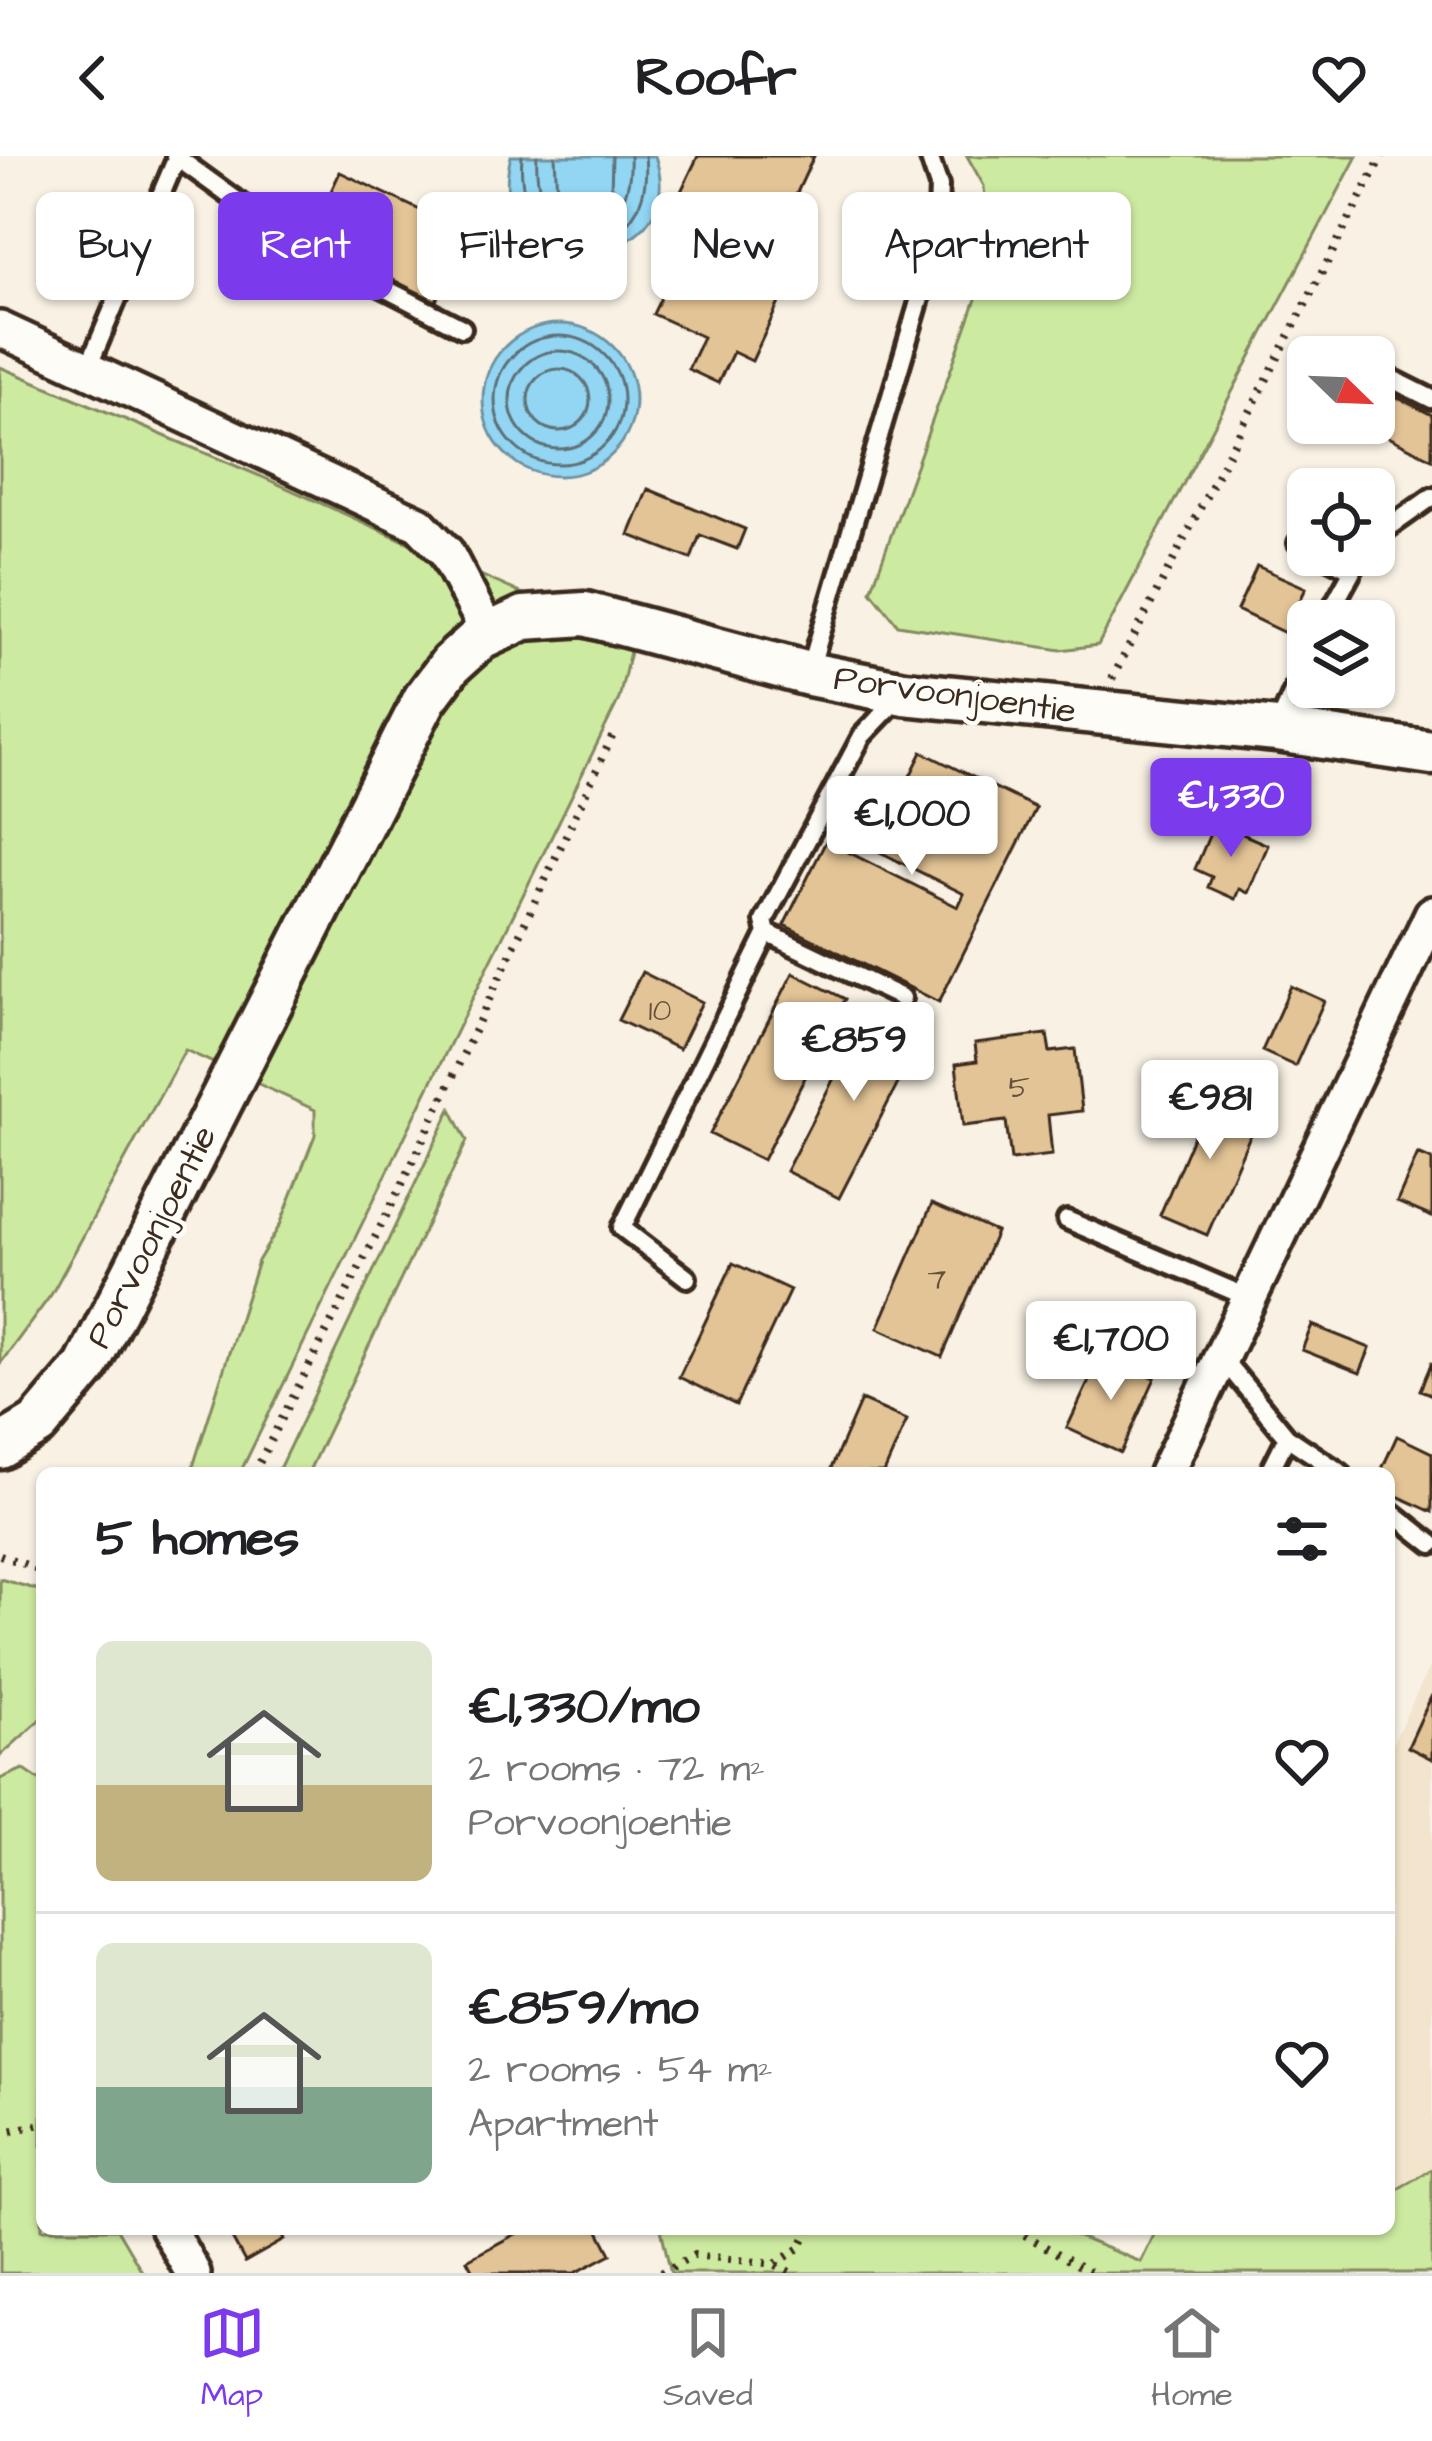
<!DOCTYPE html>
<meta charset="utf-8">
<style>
:root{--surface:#fff;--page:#f6f6f6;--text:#202124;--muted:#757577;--line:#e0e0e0;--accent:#7c3aed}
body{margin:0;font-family:"Architects Daughter",sans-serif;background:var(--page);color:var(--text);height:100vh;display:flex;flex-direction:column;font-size:45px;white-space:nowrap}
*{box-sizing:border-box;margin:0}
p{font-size:39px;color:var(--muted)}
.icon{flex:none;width:66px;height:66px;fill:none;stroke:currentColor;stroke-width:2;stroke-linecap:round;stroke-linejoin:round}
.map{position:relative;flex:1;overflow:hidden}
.details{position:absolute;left:36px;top:1311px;width:1359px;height:768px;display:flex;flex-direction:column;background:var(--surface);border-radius:18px;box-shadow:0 3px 9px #0004}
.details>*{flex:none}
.top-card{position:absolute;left:36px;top:36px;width:1362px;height:108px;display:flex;gap:24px}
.needle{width:78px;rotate:113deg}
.controls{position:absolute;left:1287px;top:180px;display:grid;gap:24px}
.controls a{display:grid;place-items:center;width:108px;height:108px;border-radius:18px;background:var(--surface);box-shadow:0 3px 9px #0004;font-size:60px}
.price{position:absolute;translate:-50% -102px;padding:0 27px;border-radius:12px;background:#fff;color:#222;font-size:39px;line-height:78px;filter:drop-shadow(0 3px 6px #0008)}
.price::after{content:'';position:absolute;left:50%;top:72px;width:36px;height:27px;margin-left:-18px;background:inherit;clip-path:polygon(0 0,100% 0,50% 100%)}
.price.selected{background:var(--accent);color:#fff}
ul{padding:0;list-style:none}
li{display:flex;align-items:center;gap:36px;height:300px;padding:0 60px}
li+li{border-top:3px solid var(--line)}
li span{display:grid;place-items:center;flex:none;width:336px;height:240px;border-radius:18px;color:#555}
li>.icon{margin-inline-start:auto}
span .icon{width:144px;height:144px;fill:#fffc;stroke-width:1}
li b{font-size:51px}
h2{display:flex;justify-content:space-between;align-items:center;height:144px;padding:0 60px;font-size:51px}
.pill{padding:0 42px;border-radius:18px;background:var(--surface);box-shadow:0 3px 9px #0004;font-size:42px;line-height:108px}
.pill.selected{background:var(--accent);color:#fff}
header{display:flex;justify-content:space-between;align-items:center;height:156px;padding:0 60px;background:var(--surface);font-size:54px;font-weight:700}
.menu{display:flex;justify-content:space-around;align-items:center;height:168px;border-top:3px solid var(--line);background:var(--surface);font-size:33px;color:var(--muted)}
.menu a{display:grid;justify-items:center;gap:6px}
.menu .selected{color:var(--accent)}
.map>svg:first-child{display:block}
.built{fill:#f2e4cd}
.green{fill:#cdeaa1;stroke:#848a60;stroke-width:3}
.water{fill:#92d6f4;stroke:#6f919e;stroke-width:3}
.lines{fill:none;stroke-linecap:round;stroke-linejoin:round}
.shore{stroke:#5e6f74;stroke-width:3}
.building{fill:#e3c496;stroke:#3b2a1e;stroke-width:3}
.service-casing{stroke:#3b2a1e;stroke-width:26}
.minor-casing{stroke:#3b2a1e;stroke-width:42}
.tertiary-casing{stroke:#3b2a1e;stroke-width:51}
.path{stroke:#3b2a1e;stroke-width:8;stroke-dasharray:3 9;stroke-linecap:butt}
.service{stroke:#fdfcf7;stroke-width:16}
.minor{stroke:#fdfcf7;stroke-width:33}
.tertiary{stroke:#fdfcf7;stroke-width:42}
.labels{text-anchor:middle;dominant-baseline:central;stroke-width:9;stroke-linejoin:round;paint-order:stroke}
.number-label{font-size:30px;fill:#65503c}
.street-label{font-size:36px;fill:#3b2a1e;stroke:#fdfcf7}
</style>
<header><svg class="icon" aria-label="back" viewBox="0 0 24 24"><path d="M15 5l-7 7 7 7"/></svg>Roofr<svg class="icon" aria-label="heart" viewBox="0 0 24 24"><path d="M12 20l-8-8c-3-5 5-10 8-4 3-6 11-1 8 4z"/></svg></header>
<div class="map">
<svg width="1432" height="2117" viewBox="0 0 1432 2117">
<rect width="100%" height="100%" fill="#f8f1e4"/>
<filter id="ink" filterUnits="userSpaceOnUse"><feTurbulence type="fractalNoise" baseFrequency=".00833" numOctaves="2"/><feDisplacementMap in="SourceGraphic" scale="24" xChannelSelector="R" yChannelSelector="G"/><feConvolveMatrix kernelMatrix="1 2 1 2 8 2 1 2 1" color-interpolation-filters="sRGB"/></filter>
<g filter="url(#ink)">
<path class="built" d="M1432 1506V2013L1389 2038V1595Z"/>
<path class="green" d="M967 0H1357L1098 489 1061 494 898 469 871 435 989 107 984 30Z
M0 211 260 320 632 487 619 543 240 1317H191L258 1105 280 1069 315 979V954L185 894 51 1139 0 1208Z
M451 953 467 985 308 1317H277Z
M0 1423 42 1435V1562L0 1600Z
M23 1613 42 1626V2073H117L143 2117H0V1623Z
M1432 2013V2117H671L661 2073H1059L1141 2106 1157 2073H1389V2038Z"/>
<path class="water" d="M511 0H655C696 120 477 134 511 0Z
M483 244a76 76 0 1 1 152 0a76 76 0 1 1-152 0Z"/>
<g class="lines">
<path class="shore" d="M522 0C512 116 657 114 645 0
M537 0C531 97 635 97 630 0
M555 0 557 39 584 53 611 37 612 0
M495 244a64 64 0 1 1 128 0a64 64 0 1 1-128 0Z
M510 244a49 49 0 1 1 98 0a49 49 0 1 1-98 0Z
M528 244a31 31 0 1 1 62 0a31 31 0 1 1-62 0Z"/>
</g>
<path class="building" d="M698 0H814L769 97 784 93 793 105 776 129 785 134 752 205 733 196 718 227 688 213 703 181 653 158 687 87 662 75Z
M340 16 447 67 428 108 449 118 436 145 308 84Z
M1378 232 1432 259V303L1361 267H1374Z
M648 333 745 373 737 393 700 379 691 403 629 379Z
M1257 410 1306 432 1285 477 1237 454Z
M922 596 1036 652 939 846 784 769 826 685 958 751 964 738 832 672 851 632 984 698 991 685 900 640Z
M1215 666 1268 689 1248 737 1239 733 1235 743 1208 731 1212 721 1195 713Z
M642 816 702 846 679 893 618 864Z
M793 817 845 843 763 1004 710 978Z
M1291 830 1324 845 1295 910 1262 895Z
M869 854 922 881 839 1042 786 1015Z
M1047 878 1050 896 1075 893 1082 955 1048 959 1052 999 1011 1004 1006 965 963 970 956 908 977 905 975 887Z
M1213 934 1261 954 1207 1079 1160 1059Z
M1418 998 1432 1004V1061L1397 1046Z
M932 1048 996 1076 942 1201 878 1172Z
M733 1107 790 1134 736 1249 679 1221Z
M1312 1169 1370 1192 1360 1217 1302 1194Z
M1102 1197 1155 1222 1121 1297 1067 1272Z
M1432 1206V1239L1420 1234Z
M861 1244 907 1264 884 1317H829Z
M1397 1280 1432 1297V1356L1389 1336V1317H1380Z
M1432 1539V1603L1408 1591Z
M227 2073H278L284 2084 245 2106Z
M525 2073H598L611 2098 575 2117H474L467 2104Z"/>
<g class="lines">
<defs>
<path id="service" d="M175 0 294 86 462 172
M87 214 177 1
M1374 214 1432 243
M1374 382 1432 341
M1298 387 1308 392
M1323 399 1350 413
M1325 465 1361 399
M809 517 937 85 939 30 929 0
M1277 573 1308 501
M767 777 902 842
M1067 1064 1247 1141
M687 1122 622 1072 767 777 764 765 862 580 901 539
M1221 1201 1287 1281 1341 1317
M1269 1317 1287 1281
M1389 1354 1432 1388"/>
<path id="minor" d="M0 173 419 368 446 396 489 478
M1166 1317 1432 758
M168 2073 193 2117"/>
<path id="tertiary" d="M0 1291 38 1268 86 1211 425 543 451 508 479 483 524 462 585 458 809 518 904 537 1277 574 1432 597"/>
</defs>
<use href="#service" class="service-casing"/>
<use href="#minor" class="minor-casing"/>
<use href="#tertiary" class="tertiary-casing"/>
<path class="path" d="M1112 523 1382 0
M254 1317 404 1025 613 579
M0 1399 42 1415
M0 1977 42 1968
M1014 2073 1092 2117
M776 2109 792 2117
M661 2117 694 2099 775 2108 800 2092 809 2073"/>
<use href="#service" class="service"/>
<use href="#minor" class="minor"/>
<use href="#tertiary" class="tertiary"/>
</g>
</g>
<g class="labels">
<g class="number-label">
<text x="660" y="855">10</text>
<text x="1019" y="932">5</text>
<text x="937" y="1124">7</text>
</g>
<g class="street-label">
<text transform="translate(955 539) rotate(8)">Porvoonjoentie</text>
<text transform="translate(152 1081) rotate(-63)">Porvoonjoentie</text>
</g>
</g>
</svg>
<div class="controls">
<a><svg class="needle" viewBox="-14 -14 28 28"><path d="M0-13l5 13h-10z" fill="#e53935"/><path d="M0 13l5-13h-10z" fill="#757577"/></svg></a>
<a><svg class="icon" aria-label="locate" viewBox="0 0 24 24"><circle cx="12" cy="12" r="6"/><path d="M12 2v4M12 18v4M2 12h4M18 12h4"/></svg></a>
<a><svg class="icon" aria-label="layers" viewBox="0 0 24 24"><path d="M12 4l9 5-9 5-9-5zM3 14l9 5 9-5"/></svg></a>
</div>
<b class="price selected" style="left:1231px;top:704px">€1,330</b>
<b class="price" style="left:912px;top:722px">€1,000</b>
<b class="price" style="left:854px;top:948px">€859</b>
<b class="price" style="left:1210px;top:1006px">€981</b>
<b class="price" style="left:1111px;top:1247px">€1,700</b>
<div class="top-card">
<a class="pill">Buy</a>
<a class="pill selected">Rent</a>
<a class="pill">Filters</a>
<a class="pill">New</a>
<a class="pill">Apartment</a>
</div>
<section class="details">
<h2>5 homes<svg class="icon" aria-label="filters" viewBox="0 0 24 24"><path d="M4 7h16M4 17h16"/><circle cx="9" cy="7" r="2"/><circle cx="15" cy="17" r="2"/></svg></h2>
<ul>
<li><span style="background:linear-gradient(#dfe7d0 60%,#c2b280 0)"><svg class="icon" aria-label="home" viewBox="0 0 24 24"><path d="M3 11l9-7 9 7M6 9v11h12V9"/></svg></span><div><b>€1,330/mo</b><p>2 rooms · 72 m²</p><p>Porvoonjoentie</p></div><svg class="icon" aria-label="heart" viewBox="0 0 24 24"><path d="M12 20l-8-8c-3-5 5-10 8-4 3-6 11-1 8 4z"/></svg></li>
<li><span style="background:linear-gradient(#dfe7d0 60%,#7fa58c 0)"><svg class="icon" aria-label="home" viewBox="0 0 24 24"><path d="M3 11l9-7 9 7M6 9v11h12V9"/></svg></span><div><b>€859/mo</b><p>2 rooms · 54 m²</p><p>Apartment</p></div><svg class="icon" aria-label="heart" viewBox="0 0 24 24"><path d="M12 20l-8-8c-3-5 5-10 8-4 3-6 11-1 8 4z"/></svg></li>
</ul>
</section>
</div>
<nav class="menu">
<a class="selected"><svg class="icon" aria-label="map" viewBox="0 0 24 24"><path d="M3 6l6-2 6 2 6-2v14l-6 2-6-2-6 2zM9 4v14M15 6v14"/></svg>Map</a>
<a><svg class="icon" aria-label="saved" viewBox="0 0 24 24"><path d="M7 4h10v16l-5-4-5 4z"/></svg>Saved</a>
<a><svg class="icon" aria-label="home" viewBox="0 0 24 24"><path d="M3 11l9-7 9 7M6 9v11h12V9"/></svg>Home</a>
</nav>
